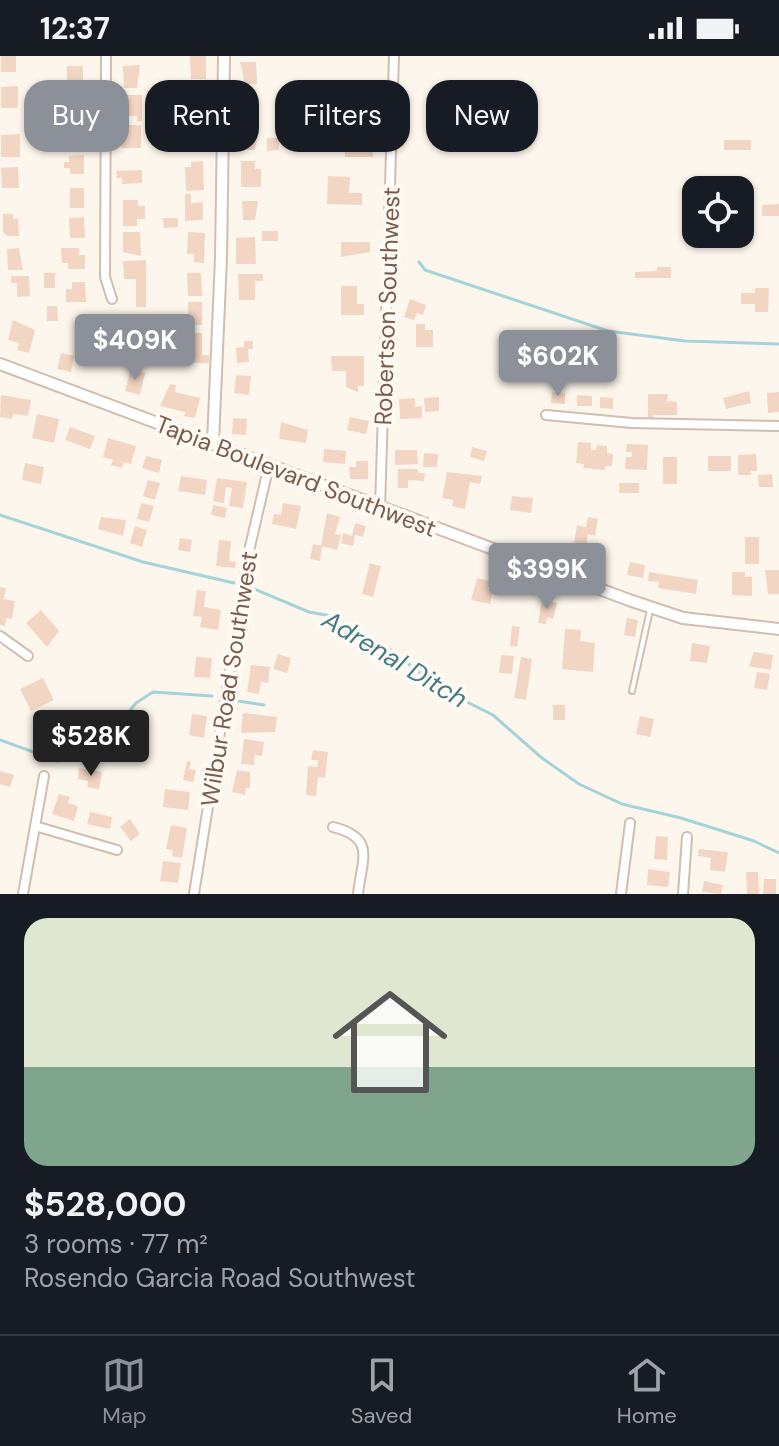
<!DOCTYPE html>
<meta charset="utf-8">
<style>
:root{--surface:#171b24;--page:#242831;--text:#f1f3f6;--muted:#9ea1a6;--line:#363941;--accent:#8c9099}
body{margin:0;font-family:"DM Sans",sans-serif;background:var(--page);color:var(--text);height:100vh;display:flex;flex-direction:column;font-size:30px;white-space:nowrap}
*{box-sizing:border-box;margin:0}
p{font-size:26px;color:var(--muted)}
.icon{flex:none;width:44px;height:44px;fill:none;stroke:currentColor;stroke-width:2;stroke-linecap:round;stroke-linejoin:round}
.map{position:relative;height:838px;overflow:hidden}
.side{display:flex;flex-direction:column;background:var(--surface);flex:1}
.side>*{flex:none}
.banner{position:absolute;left:24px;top:24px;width:732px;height:72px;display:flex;gap:16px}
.buttons{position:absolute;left:682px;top:120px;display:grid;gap:16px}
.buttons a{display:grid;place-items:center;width:72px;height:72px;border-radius:16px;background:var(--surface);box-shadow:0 2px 6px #0004;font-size:40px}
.price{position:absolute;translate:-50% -68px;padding:0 18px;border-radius:8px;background:var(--accent);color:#fff;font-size:26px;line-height:52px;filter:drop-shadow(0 2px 4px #0008)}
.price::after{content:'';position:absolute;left:50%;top:48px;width:24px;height:18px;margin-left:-12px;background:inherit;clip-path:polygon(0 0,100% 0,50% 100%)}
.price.selected{background:#222;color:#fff}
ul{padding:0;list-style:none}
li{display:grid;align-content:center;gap:16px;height:424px;padding:0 24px}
li span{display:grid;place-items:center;height:248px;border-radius:24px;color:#555}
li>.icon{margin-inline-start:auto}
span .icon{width:144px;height:144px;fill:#fffc;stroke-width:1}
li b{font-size:34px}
.pill{padding:0 28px;border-radius:24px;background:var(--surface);box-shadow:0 2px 6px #0004;font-size:28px;line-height:72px}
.pill.selected{background:var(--accent);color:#fff}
.status{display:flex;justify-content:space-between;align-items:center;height:56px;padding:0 40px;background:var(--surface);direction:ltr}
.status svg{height:22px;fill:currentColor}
.menu{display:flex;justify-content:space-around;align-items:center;height:112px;border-top:2px solid var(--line);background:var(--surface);font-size:22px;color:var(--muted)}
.menu a{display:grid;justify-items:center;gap:4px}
.menu .selected{color:var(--accent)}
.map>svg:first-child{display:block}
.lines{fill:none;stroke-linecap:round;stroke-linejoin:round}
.stream{stroke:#a5d3da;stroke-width:3}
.building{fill:#f3d5c3}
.service-casing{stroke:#d1beb0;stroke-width:8}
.minor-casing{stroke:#d1beb0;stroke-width:12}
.tertiary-casing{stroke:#d1beb0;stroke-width:14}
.service{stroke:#fff;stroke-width:4}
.minor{stroke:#fff;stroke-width:8}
.tertiary{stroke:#fff;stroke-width:10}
.labels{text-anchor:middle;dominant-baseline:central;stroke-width:8;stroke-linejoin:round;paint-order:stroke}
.street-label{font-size:24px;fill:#7a5c4d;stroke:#fffaf3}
.water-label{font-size:26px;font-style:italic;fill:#437c86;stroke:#fffaf3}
</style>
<div class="status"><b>12:37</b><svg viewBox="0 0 49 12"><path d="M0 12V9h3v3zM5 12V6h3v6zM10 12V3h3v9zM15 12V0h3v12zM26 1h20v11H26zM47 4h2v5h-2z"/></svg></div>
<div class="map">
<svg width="779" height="838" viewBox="0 0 779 838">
<rect width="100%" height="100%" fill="#fdf6ec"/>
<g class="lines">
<path class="stream" d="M419 206 425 214 608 275 685 285 779 288
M0 459 143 506 234 527
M252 532 309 556 331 560 388 592 441 633 493 659 542 702 579 728 622 748 681 762 754 785 779 797
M238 645 264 649
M0 684 58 705 82 697 112 677 136 647 153 636 212 640"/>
</g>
<path class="building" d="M1 0H16V16H1Z
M190 0H206V23H191Z
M240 6H256L257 28H245Z
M140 9 137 32H124L123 10Z
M67 10H83V28H67Z
M18 30V52H1V31Z
M168 32H182V43H168Z
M83 39 84 59H77V66L61 67 60 54H67V40Z
M122 39H142V65L137 66V60H122Z
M191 42H208V60H191Z
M241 42H256V57H252V63H241Z
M122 69H141V92H122Z
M202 69 206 92 186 96 185 70Z
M84 70V93H67L66 71Z
M243 71H259L255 94H243Z
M355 77H373V101H345V89H356Z
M20 78V101H1V79Z
M267 82H279V94L267 95Z
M724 84H751V94H724Z
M84 99V118H70V112H64V106H69V100Z
M203 105 204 134 186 135 185 111H191V106Z
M241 105H255V113H261V131H241Z
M18 111 19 132H2L1 112Z
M142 114V127L122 128V122H117L116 115Z
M328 120 350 121 349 137H362V149L327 148Z
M70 132H84V152H70Z
M185 138H191V147L203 146V164L185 165Z
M123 144H138V150H145V163H137V170H123Z
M242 145H258L255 164H243Z
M779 148V160H762V149Z
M3 158H13V163H18L19 180H7L3 176Z
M84 161 85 182H70L69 162Z
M163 162H178V171L164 172Z
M262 175H278V185H262Z
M123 176H140L141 200 123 196Z
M188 176 205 177 204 207 194 206V198H187Z
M255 181 256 208H236V182Z
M341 186H370V196L341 201Z
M19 192 23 214H8L7 193Z
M61 192H79V199H85V213H68V207H62Z
M146 204V251H136V223H124L123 205Z
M657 211H671V222H635V216L657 215Z
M44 217H55V232H44Z
M187 217H201L202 240H188Z
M238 218H263V225H255V244H239Z
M11 220H29L30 240 17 241V227H11Z
M72 226H85L86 246H66V233H72Z
M341 230H357V248H364V259H341Z
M755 232H769L768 256H755V248H741V237H755Z
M410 243 426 249 423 259 417 257 414 264 404 261Z
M188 246H202V269H188Z
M47 250H57L58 265H47Z
M13 264 35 274 29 297 17 294 19 287 8 284Z
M416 268H425V274H433V291H416Z
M189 277H202V299H209V307H186L185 295 179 296V289H189Z
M244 285H253V293H248L249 306 237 307 236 292 244 291Z
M61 297 74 300 71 316 57 313Z
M331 300H364V330H358V336L346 331V315H332Z
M131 313 145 317 140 339 125 335Z
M236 319 251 320 249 339 234 337Z
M170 328 176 329 175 336 200 342 195 362 184 360 185 356 160 350Z
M749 335 751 347 726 353 723 342Z
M552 336 565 337V348L551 347Z
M779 336V356L768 357 767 337Z
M648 338H668L667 345 677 346V359H653V363H648Z
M1 339 31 344 28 360 13 358 12 363 0 361Z
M577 339 592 340V350H577Z
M439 341V355L425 356 424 342Z
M600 341 613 342V353L600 352Z
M415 342V351L422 350V362L400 363 399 343Z
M37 358 59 363 54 387 32 382Z
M350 361 369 365 366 378 347 374Z
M233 362 247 363 246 379 232 378Z
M281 366 308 374 306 387 279 383Z
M70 371 95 380 90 393 65 384Z
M108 382 136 390 131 408 124 406 122 412 111 409 113 404 103 401Z
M578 386 591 387V394H596L597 389 607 390V397L613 398 612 410H605V414L583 412 584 408 576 407Z
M627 388 648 389 647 414 625 413 626 401H632V396H626Z
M472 391 487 395 484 405 470 401Z
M324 393 346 395 345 408 323 406Z
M395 394H417L418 408 395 409Z
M424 397 438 398 437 411H423Z
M756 398 757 415H751V419H738V399Z
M146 400 162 404 159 417 142 412Z
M708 400H731V415H708Z
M663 401H677V428H663Z
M356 405H368V423H350L349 411H356Z
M25 407 44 411 41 428 22 424Z
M398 413H418V417H425L424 425 408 424V432H398Z
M447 416 482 420 480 428 470 426 465 453 452 450 453 444 442 442Z
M772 418 773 431H759L758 419Z
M181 420 207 424 205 439 178 435Z
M217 422 247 426 243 452 229 450 232 432 226 431 224 447 213 445Z
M148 424 160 427 155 444 143 440Z
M619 427H639V437H619Z
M512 440 533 442 531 457 510 454Z
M141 447 154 450 149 466 137 463Z
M283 447 301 450 296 473 272 468 274 458 281 459Z
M213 449 227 452 225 462 211 459Z
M327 457 340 461 335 478 341 479 337 494 321 490Z
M101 461 126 464 123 480 98 473Z
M588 461 598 463 595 480 588 478 586 490 574 488 577 469 586 471Z
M355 467 366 470 363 481 355 479 353 490 341 487 343 477 352 480Z
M135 470 147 474 142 491 130 487Z
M745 481H759V508H745Z
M180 482 192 484 190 496 178 494Z
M219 484 231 485 229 505 236 506 235 512 216 510Z
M313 488 322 490 320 505 310 503Z
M630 506 645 509 643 522 627 519Z
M370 507 381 510 373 541 362 538Z
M765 514H779V538H768Z
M649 516 698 524 696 538 658 532 659 526 648 525Z
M732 516H745V521H752V540L732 539Z
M477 522 490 525 488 533 493 534 490 548 471 544Z
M0 531 6 532 4 543 15 545 12 563 6 562 5 570 0 569Z
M197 534 206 535 204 551 221 554 218 574 200 571 202 561 193 560Z
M542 544 557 547 553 563 547 561 546 568 538 567Z
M41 554 59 575 47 591 26 567Z
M627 562 638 564 635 581 624 579Z
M512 570 520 571 517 591 510 590Z
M565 573 581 574 580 585 595 587 593 616 562 613Z
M692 587 710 590 707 607 690 605Z
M754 596 773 599 771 614 749 610Z
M278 598 291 602 287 617 273 613Z
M501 599 514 600 512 618 499 617Z
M196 601 212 602 210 622 194 621Z
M521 601 532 603 526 644 514 642Z
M251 609 270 611 268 627 261 626 259 638 247 636Z
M757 616 770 618 767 634 754 632Z
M43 622 54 644 31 655 20 633Z
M553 649H565V664H553Z
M243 657 277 661 275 676 241 677Z
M192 658 207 660 204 682 189 679Z
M640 660 654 663 650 681 636 678Z
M244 683 264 686 262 700 255 699 254 709 241 708Z
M313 694 328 696 325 722 318 721 316 740 306 739 308 710 317 711 318 704H311Z
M187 705 191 706 189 713 196 714 193 726 183 724Z
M79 712 102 716 99 733 87 731 88 725 78 723Z
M237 714 250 716V732H246L245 739 232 736Z
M0 715 14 719 10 731 0 728Z
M165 733 190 736 188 754 163 751Z
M59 738 70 741 68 747 78 750 74 765 52 758Z
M90 756 112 761 110 773 87 768Z
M130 763 140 778 131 785 120 771Z
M171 769 187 772 182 802 172 800 173 794 166 793Z
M656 780 668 781 667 804 654 803Z
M699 793 728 796 725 816 710 814 711 802 698 800Z
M163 805 181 807 178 827 160 825Z
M648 813 670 816 668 831 647 829Z
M746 816H758L759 838H747Z
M764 823H776V838H763Z
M704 825 723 829 721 838 702 836Z"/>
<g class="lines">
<defs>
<path id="service" d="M632 635 650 554"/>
<path id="minor" d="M106 0 105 221 112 243
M546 359 632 367 779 370
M380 452 394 0
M0 580 28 600
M35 770 117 794
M333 771C376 782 362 802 358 838
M23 838 44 720
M194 838 249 495 269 409
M621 838 630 767
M683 838 687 781"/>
<path id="tertiary" d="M0 308 629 544 683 562 779 573
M213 386 221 202 224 0"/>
</defs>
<use href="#service" class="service-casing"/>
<use href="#minor" class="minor-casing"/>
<use href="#tertiary" class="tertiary-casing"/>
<use href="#service" class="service"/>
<use href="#minor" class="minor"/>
<use href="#tertiary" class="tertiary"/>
</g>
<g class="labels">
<g class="street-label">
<text transform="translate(387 250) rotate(-88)">Robertson Southwest</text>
<text transform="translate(296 420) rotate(21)">Tapia Boulevard Southwest</text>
<text transform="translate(229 623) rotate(-81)">Wilbur Road Southwest</text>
</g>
<g class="water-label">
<text transform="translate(395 603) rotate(31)">Adrenal Ditch</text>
</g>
</g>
</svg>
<div class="buttons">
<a><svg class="icon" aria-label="locate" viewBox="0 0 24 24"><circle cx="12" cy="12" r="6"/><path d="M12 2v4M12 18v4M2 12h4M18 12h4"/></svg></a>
</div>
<b class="price" style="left:135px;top:326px">$409K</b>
<b class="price" style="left:558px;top:342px">$602K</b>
<b class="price" style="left:547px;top:555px">$399K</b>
<b class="price selected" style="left:91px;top:722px">$528K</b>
<div class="banner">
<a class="pill selected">Buy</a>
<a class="pill">Rent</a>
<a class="pill">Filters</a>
<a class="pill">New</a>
</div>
</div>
<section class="side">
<ul>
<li><span style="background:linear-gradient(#dfe7d0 60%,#7fa58c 0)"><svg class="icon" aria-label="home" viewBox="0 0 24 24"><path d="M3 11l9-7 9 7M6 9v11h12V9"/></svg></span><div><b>$528,000</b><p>3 rooms · 77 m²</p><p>Rosendo Garcia Road Southwest</p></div></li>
</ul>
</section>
<nav class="menu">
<a class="selected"><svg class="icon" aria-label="map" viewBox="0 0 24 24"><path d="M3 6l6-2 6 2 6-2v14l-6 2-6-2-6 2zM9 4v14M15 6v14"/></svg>Map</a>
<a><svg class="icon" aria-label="saved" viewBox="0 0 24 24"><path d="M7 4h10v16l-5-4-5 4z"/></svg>Saved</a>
<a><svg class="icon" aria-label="home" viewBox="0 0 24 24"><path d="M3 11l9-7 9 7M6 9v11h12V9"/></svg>Home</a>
</nav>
